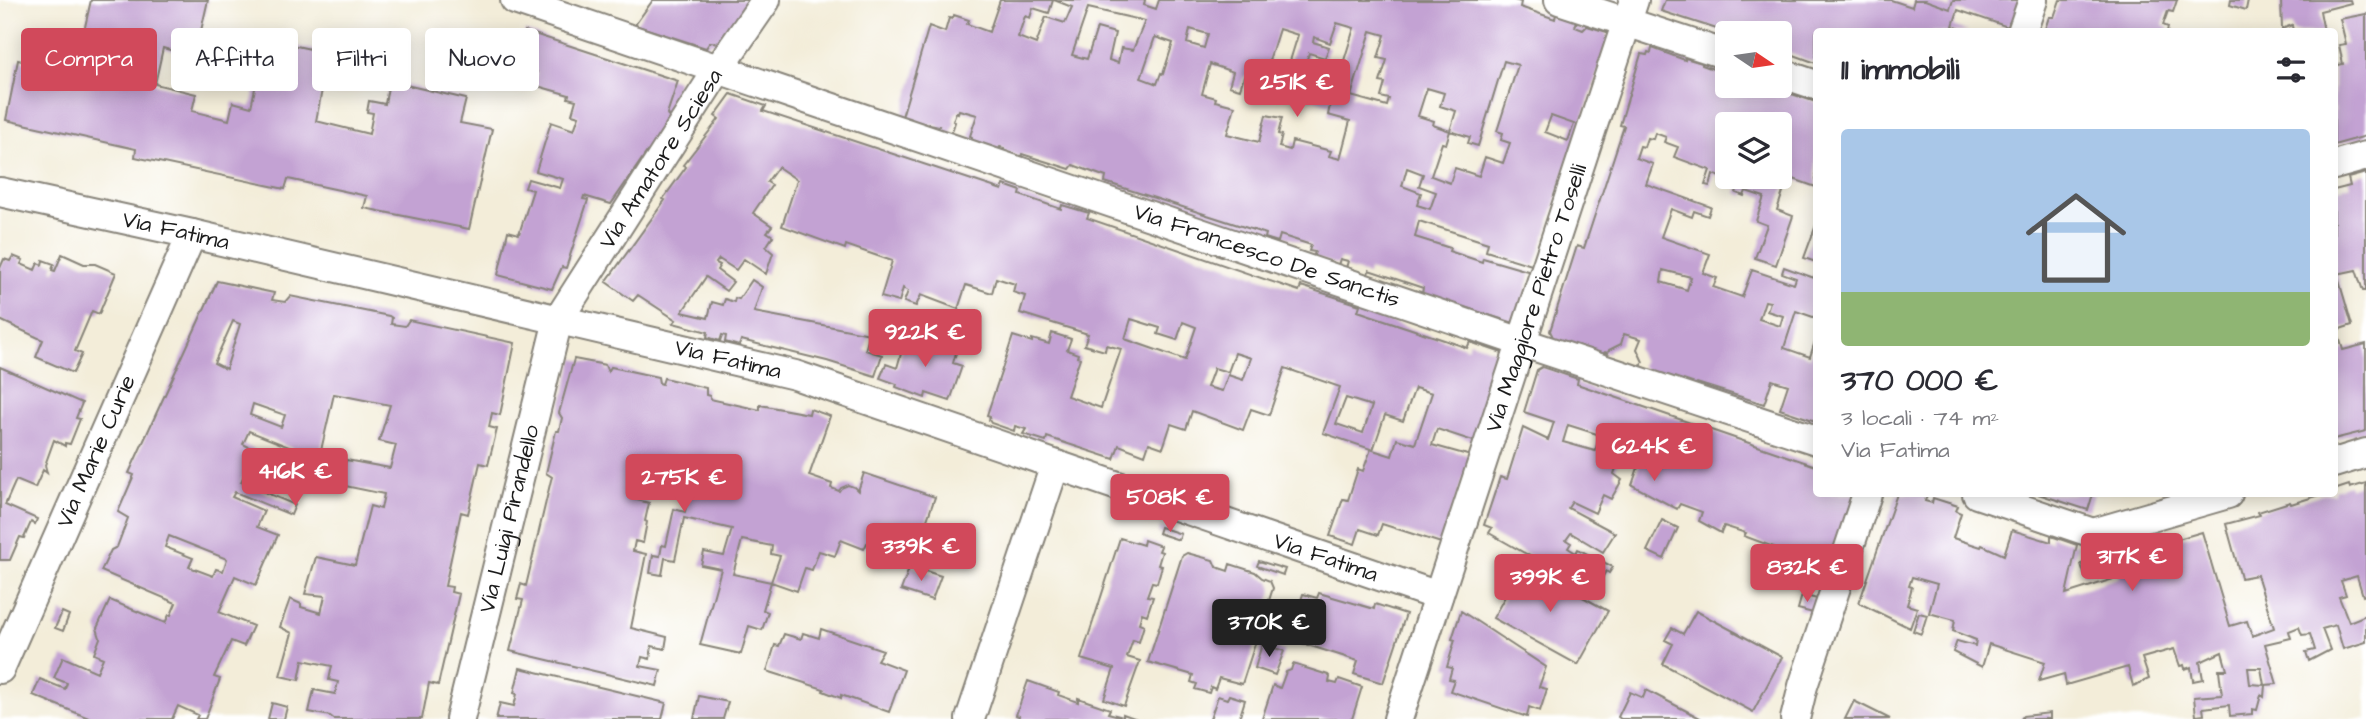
<!DOCTYPE html>
<html lang="it">
<meta charset="utf-8">
<style>
:root{--surface:#fff;--page:#f7f7f7;--text:#2b2b33;--muted:#7c7c81;--accent:#d1495b}
body{margin:0;font-family:"Architects Daughter",sans-serif;background:var(--page);color:var(--text);height:100vh;display:flex;flex-direction:column;font-size:26px;white-space:nowrap}
*{box-sizing:border-box;margin:0}
p{font-size:23px;color:var(--muted)}
.icon{flex:none;width:38px;height:38px;fill:none;stroke:currentColor;stroke-width:2;stroke-linecap:round;stroke-linejoin:round}
.map{position:relative;flex:1;overflow:hidden}
.panel{position:absolute;left:1813px;top:28px;width:525px;height:469px;display:flex;flex-direction:column;background:var(--surface);border-radius:7px;box-shadow:0 4px 18px #0003}
.panel>*{flex:none}
.top-card{position:absolute;left:21px;top:28px;width:665px;height:63px;display:flex;gap:14px}
.needle{width:46px;rotate:103deg}
.tools{position:absolute;left:1715px;top:21px;display:grid;gap:14px}
.tools a{display:grid;place-items:center;width:77px;height:77px;border-radius:7px;background:var(--surface);box-shadow:0 4px 18px #0003;font-size:35px}
.price{position:absolute;translate:-50% -60px;padding:0 16px;border-radius:7px;background:var(--accent);color:#fff;font-size:23px;line-height:46px;filter:drop-shadow(0 2px 4px #0008)}
.price::after{content:'';position:absolute;left:50%;top:42px;width:21px;height:16px;margin-left:-10px;background:inherit;clip-path:polygon(0 0,100% 0,50% 100%)}
.price.active{background:#222;color:#fff}
ul{padding:0;list-style:none}
li{display:grid;align-content:center;gap:14px;height:371px;padding:0 28px}
li span{display:grid;place-items:center;height:217px;border-radius:7px;color:#555}
li>.icon{margin-inline-start:auto}
span .icon{width:126px;height:126px;fill:#fffc;stroke-width:1}
li b{font-size:30px}
h2{display:flex;justify-content:space-between;align-items:center;height:84px;padding:0 28px;font-size:30px}
.tag{padding:0 24px;border-radius:7px;background:var(--surface);box-shadow:0 4px 18px #0003;font-size:24px;line-height:63px}
.tag.active{background:var(--accent);color:#fff}
.map>svg:first-child{display:block}
.building{fill:#c3a2d3;fill-rule:evenodd}
.lines{fill:none;stroke-linecap:round;stroke-linejoin:round}
.minor-casing{stroke:#88847a;stroke-width:32}
.minor{stroke:#fff;stroke-width:28}
.labels{text-anchor:middle;dominant-baseline:central;stroke-width:7;stroke-linejoin:round;paint-order:stroke}
.street-label{font-size:23px;fill:#1c1c1c;stroke:#fff}
</style>
<div class="map">
<svg width="2366" height="719" viewBox="0 0 2366 719">
<rect width="100%" height="100%" fill="#fff"/>
<filter id="ink" filterUnits="userSpaceOnUse"><feTurbulence type="fractalNoise" baseFrequency=".0143" numOctaves="2"/><feDisplacementMap in="SourceGraphic" scale="14" xChannelSelector="R" yChannelSelector="G"/><feConvolveMatrix kernelMatrix="1 2 1 2 8 2 1 2 1" color-interpolation-filters="sRGB"/></filter>
<filter id="wash" filterUnits="userSpaceOnUse"><feTurbulence type="fractalNoise" baseFrequency=".00686" numOctaves="4" result="noise"/><feDisplacementMap in="SourceGraphic" scale="28" xChannelSelector="R" yChannelSelector="G"/><feGaussianBlur stdDeviation="1.57" result="paint"/><feColorMatrix in="noise" values="0 0 0 0 0 0 0 0 0 0 0 0 0 0 0 0 0 1.4 0 .05"/><feComposite in="paint" operator="in"/></filter>
<g filter="url(#wash)">
<rect width="100%" height="100%" fill="#f3edd9"/>
<g id="blocks">
<path class="building" d="M91 0H208L195 57 163 48 155 84 196 94 192 111 229 120 233 102 251 107 262 56 283 61 287 44 329 53 316 121 369 134 373 113 367 112 369 101 385 104 389 81 466 99 460 123 492 129 469 229 364 208 367 196 288 179 285 189 135 157 136 149 6 120 18 60 47 67 44 79 72 85Z
M653 0H754L723 43 710 42 706 48 635 25Z
M1000 0H1053L1049 13 1033 8 1030 18 1025 16 1018 37 1036 44 1046 17 1065 23 1072 7 1054 0H1145L1144 5 1156 9 1159 0H1514L1521 2 1520 7 1555 19 1556 14 1577 21 1575 27 1583 30 1587 26 1607 32V37L1609 38 1535 266 1486 251 1488 243 1419 221 1415 237 1450 248 1449 251 1482 262 1483 258 1531 272 1517 324 1422 294 1423 288 1369 270 1368 275 1346 268 1348 261 1340 259 1338 265 1313 257 1315 252 1309 251 1311 245 1280 235 1278 242 1265 238 1266 234 1105 182 1106 177 1073 165 1070 169 1022 154 1021 157 1004 151V148L1000 147 998 152 971 143 972 137 970 136 977 115 959 110 958 113 956 112 953 121 955 122 951 135 937 131 939 126 930 124V128L901 120 929 26 945 32 949 18 952 19 954 15 969 20 967 24 989 32ZM1088 8 1145 21 1133 50 1121 48 1118 63 1109 60 1115 33 1097 28 1087 59 1072 55ZM1337 23 1354 28 1335 90 1301 79 1303 71 1285 65 1282 75 1266 70 1279 29 1298 35 1290 61 1305 65 1309 53 1325 58 1329 47 1313 42 1314 37 1330 43ZM1190 29 1208 34 1204 48 1187 43ZM1371 31 1385 35 1378 58 1387 60 1380 82 1385 83 1381 97 1389 99 1387 106 1351 96ZM1155 37 1173 43 1163 74 1161 73 1157 84 1141 78ZM1504 61 1518 65 1497 131 1503 133 1501 140 1510 143 1503 163 1485 157 1479 176 1455 168 1450 183 1431 176 1442 143 1446 144 1450 131 1470 137 1468 143 1478 146ZM1210 64 1233 72 1229 86 1240 89 1244 76 1330 105 1328 115 1350 121 1340 159 1329 156 1331 151 1292 141 1290 150 1279 147 1282 135 1278 134 1282 118 1266 115 1259 142 1227 134 1235 106 1215 101 1216 98 1202 94ZM1427 88 1444 93 1440 106 1456 111 1450 131 1433 125 1434 121 1418 116ZM1551 116 1574 124 1568 141 1545 132ZM1407 168 1423 174 1419 186 1436 192 1430 209 1417 205 1421 193 1402 186Z
M1665 0H1891L1912 7 1914 0H1925L1950 9 1953 0H2023L2015 25 2009 23 2008 27 1958 10 1953 26 1968 32H1816V63L1780 50V33H1729L1661 11Z
M2060 0H2177L2173 12 2168 11 2163 25 2168 27 2167 32H2044L2049 17H2054Z
M2231 0H2248L2246 10 2230 5Z
M2285 0H2350L2351 3 2320 11 2324 32H2293L2292 25 2282 29 2281 1Z
M2366 14V136L2334 145V66L2343 64 2339 45 2346 44 2340 19Z
M525 31 678 81 667 114 670 120 657 138 661 139 650 154 647 152 611 204 584 196 583 199 588 200 566 268 562 267 552 289 498 275 508 231 519 234 533 190 525 188 528 179 560 188 563 179 536 171 551 122 574 130 579 116 572 114 576 100 568 98 569 95 534 85 537 72 517 68Z
M1652 48 1685 60V58L1702 63V65L1727 74V86H1751L1781 95 1782 91 1816 102V187L1788 177 1777 210 1793 216 1776 265 1755 258 1767 225 1756 221 1764 197 1746 191 1744 196 1736 193 1739 184 1713 174 1710 186 1705 185 1710 170 1674 157 1678 147 1664 142 1666 137 1655 133 1653 139 1647 138 1644 147 1640 146 1636 158 1653 164 1646 184 1711 207 1708 216 1694 211 1692 217 1671 209 1661 237 1710 254 1703 273 1717 278 1713 287 1742 297 1752 270 1794 284 1796 278 1782 273 1784 267 1814 278 1816 271V318L1796 311 1784 348 1810 357 1816 338V421L1780 409 1788 385 1772 380 1764 404 1697 383 1692 386 1647 371 1641 365 1643 362 1637 349 1641 339 1624 334 1621 344 1609 350 1608 353 1605 352 1600 356 1555 341 1550 331 1577 246 1584 248 1624 126 1620 125 1641 54 1647 55 1648 52 1651 53ZM1727 124H1780V177H1727ZM1663 270 1691 277 1687 290 1661 282ZM1765 301 1770 302 1767 311 1783 316 1780 326 1759 319Z
M731 94 766 106 763 111 1002 190 1004 185 1021 191 1020 195 1061 209 1062 205 1089 213 1087 218 1299 291 1301 286 1360 305 1358 311 1462 346 1467 348 1470 342 1505 354 1476 442 1437 429 1432 445 1471 456 1441 543 1382 524 1378 535 1360 529 1355 544 1330 536 1343 499 1348 500 1358 469 1363 471 1371 449 1323 433 1340 387 1285 368 1269 415 1251 409 1243 430 1192 411 1186 429 1171 424 1163 448 1149 443 1145 455 1119 445 1114 459 1047 437 1046 441 1023 434 1026 429 1015 426 1014 431 991 423 989 420 990 416 987 415 1013 336 1032 342V339L1049 344 1052 333 1071 339 1067 350 1078 354 1077 357 1080 358 1067 396 1101 408 1121 349 1106 345 1105 351 1084 345 1088 334 1020 313 1025 296 1013 292 1015 284 996 278 992 293 966 285 958 309 921 295 916 306 904 302 908 291 903 288 899 302 881 297 892 261 846 245 845 249 782 226 797 180 778 167 767 182 772 185 753 213 772 226 767 232 773 236 766 247 773 253 766 274 744 259 736 270 719 259 716 263 720 265 717 270 733 282 726 291 706 277 682 312 708 318 712 302 723 305 725 299 734 302 735 298 739 299 752 280 762 287 754 312 870 334 865 350 882 355 875 376 827 361 741 340 739 346 725 342 726 336 722 335 720 341 707 337 708 332 673 323 676 320 638 295 633 301 606 282 665 200 663 199 686 167 683 165 719 119 715 116ZM1131 319 1160 328 1158 334 1177 340 1183 322 1196 327 1185 360 1125 339ZM1235 353 1251 358 1243 380 1228 375 1222 391 1207 387 1214 368 1228 372ZM1415 388 1432 393 1415 444 1397 439 1392 456 1373 450 1385 415 1403 421ZM1346 398 1372 406 1363 433 1336 424Z
M2366 173V291H2363L2356 270 2337 274 2352 325 2337 330 2343 350 2366 344V431L2334 439V190L2350 186 2348 178Z
M1816 225V262L1804 258Z
M62 254 84 264H95L116 273 99 314 92 311 75 351 82 354 73 373 36 357 43 340 0 320V268L4 259 10 261 13 256 23 260 21 264 35 270 38 263 42 265 43 260 54 264 52 270 55 271Z
M217 281 274 293 272 300 285 302 290 296 389 316 392 318 391 324 405 326 409 320 515 343 500 415 492 413 489 427 497 429 488 465 480 463 468 514 461 512 445 586 452 587 451 592 459 594 438 685 429 683 422 719H334L330 716 309 712 314 690 335 694 338 682 329 680 332 666 303 660 299 680 280 676 292 633 280 627 290 599 301 604V607L321 613 325 596 305 594 316 557 355 565 370 506 381 509 384 494 321 481 326 463 343 470 346 460 390 468 396 445 379 441 390 405 334 394 319 459 249 431 243 444 255 450 241 482 295 505 291 515 235 492 232 497 264 511 257 527 278 535 256 585 235 576 219 612 253 626 244 646 231 641 214 677 220 679 205 719H196L198 715 178 706 172 719H91L33 695 40 679 65 689 67 683 54 678 63 657 97 672 103 658 94 654 100 638 97 628 110 600 165 623 169 615H171L176 603 101 571 111 550 117 547 128 518 118 512 134 475 129 473ZM233 321 240 324 226 369 214 363ZM253 404 285 415 281 427 250 415ZM169 536 227 559 223 571 216 569 213 576 189 567 193 558 165 547Z
M898 315 912 319 906 336 892 331Z
M906 336 944 347 947 342 958 346 953 363 962 366 950 401 926 393 925 398 896 387 897 384 880 378 886 364 897 368Z
M574 359 605 365 608 372 611 367 658 377 659 383 662 384 664 378 706 388V395L710 396V399L760 410V405L809 414 810 409 830 416 809 476 832 484 831 488 839 491 841 488 848 485 854 487 858 491 864 473 935 497 912 563 884 553 886 549 867 543 864 549 841 540 835 556 819 551 812 570 805 568 797 591 771 582 780 556 771 554 772 546 742 540 733 574 771 582 763 610 768 612 762 630 749 626 741 654 700 645 721 569 701 565 704 552 724 556 732 529 684 518 675 560 665 558 662 575 650 573 653 555 660 556 662 545 666 546 674 509 685 512 693 475 641 464 633 499 649 503 645 521 647 522 643 543 635 541 633 551 646 554 631 628 667 637 665 649 652 646 650 659 642 657 640 666 661 670 657 686 510 651 523 600 517 599 521 584 526 586 551 480 552 477 546 473 556 431H559L562 418 559 413Z
M0 367 82 403 76 418 80 419 70 444 65 443V446L54 440 45 465 47 473 43 470 35 488 16 480 5 505 37 519 35 524 31 522 24 538 20 537 10 560H0Z
M1542 367 1578 379 1577 384 1816 466V494H1859L1823 585 1769 557 1774 547 1744 536 1746 533 1724 526 1721 533 1699 521 1702 512 1680 504 1677 509 1632 485 1640 462 1620 456 1614 474 1622 480 1611 499 1603 495 1595 513 1572 502 1568 508 1615 533 1603 552 1571 533 1566 540 1571 543 1568 548 1576 553 1578 549 1613 567 1609 573 1606 571 1594 592 1489 533 1492 528 1484 525 1500 477 1507 479 1523 428 1548 440 1554 422 1524 412 1537 370ZM1568 425 1600 435 1595 451 1563 442Z
M2366 483V595L2363 596 2357 576 2341 581 2346 595 2339 597 2349 622 2366 615V642L2343 649 2336 625 2322 629 2330 650 2309 661 2306 652 2315 650 2310 634 2302 635 2299 627 2289 631 2291 638 2265 644 2277 684 2265 685 2264 697 2261 695 2257 710 2252 709V714L2230 716 2229 705 2203 708 2204 715 2196 716 2194 697 2222 695 2219 670H2227L2222 652 2200 662 2203 679 2193 681 2191 667 2185 669 2184 665 2180 666 2174 649 2142 658 2149 679 2133 686 2128 667 2066 685 2064 674 2039 681 2045 662 1989 644 1982 667 1953 652 1957 641 1975 646 1976 640 1953 631 1955 620 1929 613 1937 584 1912 577 1909 586 1912 587 1907 605 1917 608 1910 628 1859 603 1897 494H1923L1927 495 1925 501 1932 503 1933 498 1958 506 1956 511 1961 513 1953 538 1981 547 1982 545 2004 555 2012 530 2051 542V536L2077 545 2066 594 2120 577 2112 561 2117 558 2115 552 2159 540 2161 544 2202 532 2230 626 2247 621 2252 636 2274 628 2257 575 2241 578 2226 524 2260 515 2258 512 2290 502 2291 504 2323 494H2334V490L2349 485 2350 488ZM2248 668H2261L2264 685 2250 684Z
M2038 494H2093L2088 510Z
M1662 520 1678 528 1664 559 1647 551Z
M1160 527 1181 534 1179 540 1158 533Z
M1120 538 1143 545 1144 540 1161 546 1159 551 1162 552 1158 565 1162 566 1157 583 1152 582 1147 596 1153 597 1147 615 1142 613 1139 623 1144 625 1139 642 1133 640 1127 657 1140 661 1124 706 1104 699 1114 669 1081 659Z
M1187 553 1213 560 1216 567 1228 571 1230 564 1255 572 1262 578 1270 581 1273 588 1242 684 1219 678 1215 689 1211 687 1209 693 1195 689 1197 684 1191 682 1193 675 1148 662 1182 556Z
M2095 560 2098 569 2084 574 2081 564Z
M1259 561 1285 569 1283 575 1257 566Z
M1523 564 1608 611 1578 665 1493 618Z
M910 566 941 576 932 600 901 590Z
M1319 593 1374 609 1375 604 1406 614 1383 683 1354 674 1358 661 1289 639 1303 594 1317 598Z
M1802 595 1817 599 1813 613 1798 609Z
M1461 611 1546 667 1539 687 1547 689 1540 711 1529 707 1527 717 1450 691 1454 680 1449 679 1452 668 1447 667 1455 640 1452 639Z
M1696 611 1782 657 1753 712 1663 664 1673 644 1665 640 1672 628 1683 634Z
M62 612 69 615 63 631 55 628Z
M1919 613 1927 615 1921 634 1913 631Z
M821 629 883 650 877 660 904 670 889 712 841 695V698L823 691 824 689 767 671 775 645 779 646 784 634 801 639 803 633 819 638Z
M1262 644 1284 651 1275 675 1255 668Z
M1293 664 1328 675 1330 677 1329 682 1337 684 1339 679 1362 687 1352 719H1262L1273 685 1280 688 1286 672 1291 670Z
M520 668 666 703 662 719H496L500 703 514 706 517 694 514 693Z
M1028 681 1059 692 1058 695 1078 702V698L1110 709 1108 713 1123 717V714L1137 719H1018L1019 716 1016 715Z
M1646 690 1702 719H1621L1618 717 1630 692 1643 698Z
M1229 695 1245 700 1239 719H1210L1218 696 1227 699Z
M699 696 728 702 723 719H694Z
M1854 701 1890 719H1845Z
M272 703 287 707 284 719H268Z
M2050 713V719H2021L2023 716Z"/>
</g>
</g>
<g filter="url(#ink)">
<use href="#blocks" fill-opacity="0" stroke="#88847a" stroke-width="2"/>
<g class="lines">
<defs>
<g id="minor">
<path id="s1" d="M515 0 1521 342 1816 440"/>
<path d="M1559 0 1727 55"/>
<path d="M2022 32 2033 0"/>
<path d="M1780 73 1816 85"/>
<path d="M2334 165 2366 156"/>
<path id="s2" d="M0 192 192 234 795 375 1438 596"/>
<path d="M2334 463 2366 453"/>
<path d="M1977 494 2093 533 2228 494"/>
<path id="s3" d="M0 669 192 234"/>
<path id="s4" d="M460 719 558 320 719 68 766 0"/>
<path d="M970 719 1055 465"/>
<path id="s5" d="M1398 719 1634 0"/>
<path d="M1795 719 1803 686 1867 494"/>
</g>
</defs>
<use href="#minor" class="minor-casing"/>
<use href="#minor" class="minor"/>
</g>
</g>
<g class="labels">
<g class="street-label">
<text stroke="none"><textPath href="#s4" startOffset="602">Via Amatore Sciesa</textPath></text>
<text stroke="none"><textPath href="#s2" startOffset="180">Via Fatima</textPath></text>
<text stroke="none"><textPath href="#s1" startOffset="794">Via Francesco De Sanctis</textPath></text>
<text stroke="none"><textPath href="#s5" startOffset="443">Via Maggiore Pietro Toselli</textPath></text>
<text stroke="none"><textPath href="#s2" startOffset="747">Via Fatima</textPath></text>
<text stroke="none"><textPath href="#s3" startOffset="238">Via Marie Curie</textPath></text>
<text stroke="none"><textPath href="#s4" startOffset="206">Via Luigi Pirandello</textPath></text>
<text stroke="none"><textPath href="#s2" startOffset="1377">Via Fatima</textPath></text>
</g>
</g>
</svg>
<div class="tools">
<a><svg class="needle" viewBox="-14 -14 28 28"><path d="M0-13l5 13h-10z" fill="#e53935"/><path d="M0 13l5-13h-10z" fill="#7c7c81"/></svg></a>
<a><svg class="icon" aria-label="layers" viewBox="0 0 24 24"><path d="M12 4l9 5-9 5-9-5zM3 14l9 5 9-5"/></svg></a>
</div>
<b class="price" style="left:1297px;top:119px">251K €</b>
<b class="price" style="left:925px;top:369px">922K €</b>
<b class="price" style="left:1654px;top:483px">624K €</b>
<b class="price" style="left:295px;top:508px">416K €</b>
<b class="price" style="left:684px;top:514px">275K €</b>
<b class="price" style="left:1170px;top:534px">508K €</b>
<b class="price" style="left:921px;top:583px">339K €</b>
<b class="price" style="left:2132px;top:593px">317K €</b>
<b class="price" style="left:1807px;top:604px">832K €</b>
<b class="price" style="left:1550px;top:614px">399K €</b>
<b class="price active" style="left:1269px;top:659px">370K €</b>
<div class="top-card">
<a class="tag active">Compra</a>
<a class="tag">Affitta</a>
<a class="tag">Filtri</a>
<a class="tag">Nuovo</a>
</div>
<section class="panel">
<h2>11 immobili<svg class="icon" aria-label="filters" viewBox="0 0 24 24"><path d="M4 7h16M4 17h16"/><circle cx="9" cy="7" r="2"/><circle cx="15" cy="17" r="2"/></svg></h2>
<ul>
<li><span style="background:linear-gradient(#a9c7e8 75%,#8fb573 0)"><svg class="icon" aria-label="home" viewBox="0 0 24 24"><path d="M3 11l9-7 9 7M6 9v11h12V9"/></svg></span><div><b>370 000 €</b><p>3 locali · 74 m²</p><p>Via Fatima</p></div></li>
</ul>
</section>
</div>
